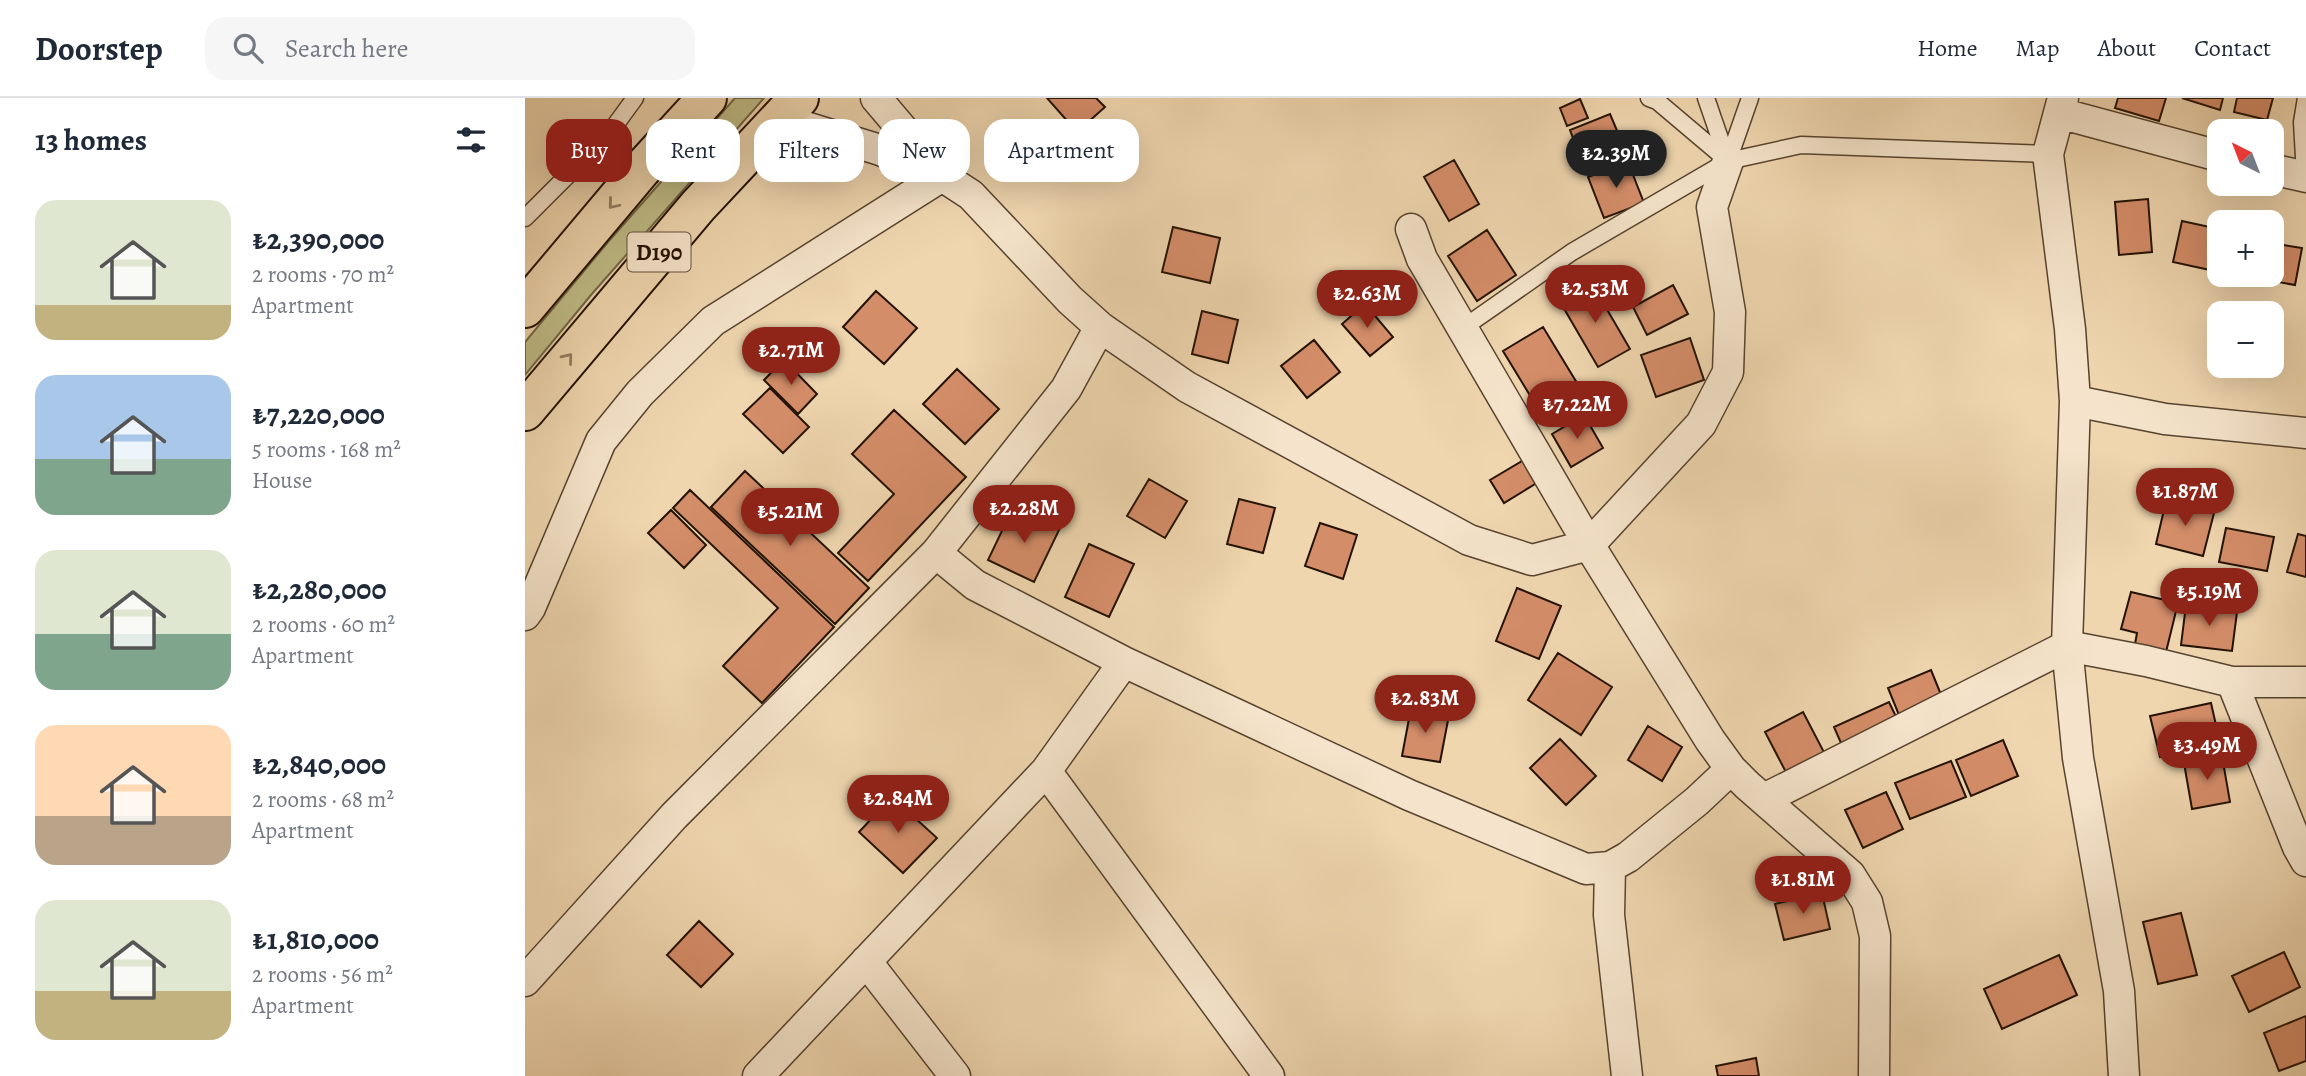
<!DOCTYPE html>
<meta charset="utf-8">
<style>
:root{--surface:#fff;--page:#f6f6f7;--text:#1f2937;--muted:#747a83;--line:#e0e1e3;--accent:#8f2418}
body{margin:0;font-family:Alegreya,serif;background:var(--page);color:var(--text);height:100vh;display:flex;flex-direction:column;font-size:26px;white-space:nowrap}
*{box-sizing:border-box;margin:0}
p{font-size:23px;color:var(--muted)}
.icon{flex:none;width:38px;height:38px;fill:none;stroke:currentColor;stroke-width:2;stroke-linecap:round;stroke-linejoin:round}
.map{position:relative;flex:1;overflow:hidden}
.details{display:flex;flex-direction:column;background:var(--surface);width:525px}
.details>*{flex:none}
.banner{position:absolute;left:21px;top:21px;width:665px;height:63px;display:flex;gap:14px}
.needle{width:46px;rotate:318deg}
.buttons{position:absolute;left:1682px;top:21px;display:grid;gap:14px}
.buttons a{display:grid;place-items:center;width:77px;height:77px;border-radius:14px;background:var(--surface);box-shadow:0 7px 28px #0002;font-size:35px}
.price{position:absolute;translate:-50% -60px;padding:0 16px;border-radius:24px;background:var(--accent);color:#fff;font-size:23px;line-height:46px;filter:drop-shadow(0 2px 4px #0008)}
.price::after{content:'';position:absolute;left:50%;top:42px;width:21px;height:16px;margin-left:-10px;background:inherit;clip-path:polygon(0 0,100% 0,50% 100%)}
.price.active{background:#222;color:#fff}
ul{padding:0;list-style:none}
li{display:flex;align-items:center;gap:21px;height:175px;padding:0 35px}
li span{display:grid;place-items:center;flex:none;width:196px;height:140px;border-radius:21px;color:#555}
li>.icon{margin-inline-start:auto}
span .icon{width:84px;height:84px;fill:#fffc;stroke-width:1}
li b{font-size:30px}
h2{display:flex;justify-content:space-between;align-items:center;height:84px;padding:0 35px;font-size:30px}
.pill{padding:0 24px;border-radius:21px;background:var(--surface);box-shadow:0 7px 28px #0002;font-size:24px;line-height:63px}
.pill.active{background:var(--accent);color:#fff}
header{display:flex;align-items:center;gap:42px;box-sizing:border-box;height:98px;padding:0 35px;background:var(--surface);border-bottom:2px solid var(--line)}
header strong{font-size:33px}
nav{display:flex;gap:38px;margin-inline-start:auto;font-size:24px}
.search{width:490px;height:63px;background:var(--page);display:flex;align-items:center;gap:18px;box-sizing:border-box;padding:0 24px;border-radius:21px;color:var(--muted);font-size:26px}
main{display:flex;flex:1;min-height:0}
.map>svg:first-child{display:block}
.green{fill:#bfbc87;stroke:#726746;stroke-width:2}
.building{fill:#d48d69;stroke:#241204;stroke-width:2}
.lines{fill:none;stroke-linecap:round;stroke-linejoin:round}
.lane-casing{stroke:#57432f;stroke-width:19}
.street-casing{stroke:#57432f;stroke-width:33}
.highway-casing{stroke:#241204;stroke-width:42}
.lane{stroke:#f5e4cb;stroke-width:16}
.street{stroke:#f5e4cb;stroke-width:30}
.highway{stroke:#efd6af;stroke-width:38}
.oneway{stroke:#947e62}
.labels{text-anchor:middle;dominant-baseline:central;stroke-width:7;stroke-linejoin:round;paint-order:stroke}
.shield{fill:#f5e4cb;stroke:#635140;stroke-width:2}
.shield-label{font-size:23px;font-weight:bold;fill:#241204}
</style>
<header>
<strong>Doorstep</strong>
<div class="search"><svg class="icon" aria-label="search" viewBox="0 0 24 24"><circle cx="10" cy="10" r="6"/><path d="M15 15l6 6"/></svg>Search here</div>
<nav><a>Home</a><a>Map</a><a>About</a><a>Contact</a></nav>
</header>
<main>
<section class="details">
<h2>13 homes<svg class="icon" aria-label="filters" viewBox="0 0 24 24"><path d="M4 7h16M4 17h16"/><circle cx="9" cy="7" r="2"/><circle cx="15" cy="17" r="2"/></svg></h2>
<ul>
<li><span style="background:linear-gradient(#dfe7d0 75%,#c2b280 0)"><svg class="icon" aria-label="home" viewBox="0 0 24 24"><path d="M3 11l9-7 9 7M6 9v11h12V9"/></svg></span><div><b>₺2,390,000</b><p>2 rooms · 70 m²</p><p>Apartment</p></div></li>
<li><span style="background:linear-gradient(#a9c7e8 60%,#7fa58c 0)"><svg class="icon" aria-label="home" viewBox="0 0 24 24"><path d="M3 11l9-7 9 7M6 9v11h12V9"/></svg></span><div><b>₺7,220,000</b><p>5 rooms · 168 m²</p><p>House</p></div></li>
<li><span style="background:linear-gradient(#dfe7d0 60%,#7fa58c 0)"><svg class="icon" aria-label="home" viewBox="0 0 24 24"><path d="M3 11l9-7 9 7M6 9v11h12V9"/></svg></span><div><b>₺2,280,000</b><p>2 rooms · 60 m²</p><p>Apartment</p></div></li>
<li><span style="background:linear-gradient(#ffd9b3 65%,#b9a48a 0)"><svg class="icon" aria-label="home" viewBox="0 0 24 24"><path d="M3 11l9-7 9 7M6 9v11h12V9"/></svg></span><div><b>₺2,840,000</b><p>2 rooms · 68 m²</p><p>Apartment</p></div></li>
<li><span style="background:linear-gradient(#dfe7d0 65%,#c2b280 0)"><svg class="icon" aria-label="home" viewBox="0 0 24 24"><path d="M3 11l9-7 9 7M6 9v11h12V9"/></svg></span><div><b>₺1,810,000</b><p>2 rooms · 56 m²</p><p>Apartment</p></div></li>
</ul>
</section>
<div class="map">
<svg width="1781" height="978" viewBox="0 0 1781 978">
<rect width="100%" height="100%" fill="#efd6af"/>
<filter id="stains"><feTurbulence type="fractalNoise" baseFrequency=".00286" numOctaves="4"/><feColorMatrix values="0 0 0 0 .2 0 0 0 0 .09 0 0 0 0 .02 0 0 0 .5 -.17"/></filter>
<radialGradient id="worn" r=".72"><stop offset=".6" stop-color="#630" stop-opacity="0"/><stop offset="1" stop-color="#630" stop-opacity=".3"/></radialGradient>
<path class="green" d="M210 0H239L66 197 0 277V244L83 144Z"/>
<path class="building" d="M522 0H571L580 9 552 34Z
M1593 0H1641L1634 23 1590 10Z
M1657 0H1698L1695 12Z
M1712 0H1748L1742 22 1709 14Z
M1055 1 1063 20 1042 28 1035 10Z
M1085 16 1101 54 1059 70 1045 32Z
M929 62 954 106 924 123 899 79Z
M1103 64 1119 105 1079 120 1063 79Z
M1623 101 1627 154 1594 157 1590 104Z
M1657 123 1694 131V174L1648 164Z
M648 129 695 140 685 185 637 174Z
M962 132 991 177 952 203 923 158Z
M1746 145 1777 150 1770 187 1731 180 1732 177H1746Z
M1066 184 1105 251 1073 269 1034 202Z
M1148 187 1163 216 1122 237 1108 209Z
M351 193 392 230 359 266 318 229Z
M840 206 868 239 845 258 817 226Z
M677 213 713 222 703 265 667 256Z
M1018 229 1052 285 1012 309 978 253Z
M1165 240 1179 282 1131 299 1116 257Z
M789 242 815 274 782 300 756 268Z
M259 262 292 296 273 316 239 282Z
M432 271 474 311 440 346 398 306Z
M245 290 284 329 258 355 218 316Z
M369 312 441 379 343 483 313 455 369 396 327 356Z
M1059 317 1078 350 1046 369 1027 336Z
M1002 360 1015 383 979 405 965 382Z
M220 373 344 490 310 526 186 409Z
M624 381 662 403 640 440 602 418Z
M165 392 309 529 237 605 198 568 253 510 148 410Z
M714 401 750 410 738 455 702 446Z
M1641 403 1689 415 1678 458 1631 446Z
M495 411 535 430 509 484 463 462 485 416 491 419Z
M146 412 181 447 159 470 123 435Z
M795 425 832 437 818 481 780 468Z
M1701 430 1749 439 1742 473 1694 464Z
M1773 436 1781 438V479L1762 474Z
M564 446 609 466 584 519 540 499Z
M992 490 1036 508 1014 561 971 543Z
M1606 494 1653 505 1641 554 1610 546 1612 535 1596 531Z
M1661 507 1712 514 1707 553 1656 547Z
M1033 555 1087 589 1056 637 1003 602Z
M1406 572 1421 609 1378 627 1363 590Z
M1364 604 1375 627 1319 652 1309 629Z
M1686 605 1695 645 1635 659 1625 618Z
M886 610 924 617 915 664 877 658Z
M1278 614 1302 660 1264 680 1240 634Z
M1123 628 1157 649 1137 683 1103 662Z
M1035 641 1071 678 1041 707 1005 670Z
M1478 642 1493 678 1446 698 1431 662Z
M1697 658 1705 704 1667 711 1659 665Z
M1426 663 1441 699 1385 721 1370 685Z
M1361 694 1378 731 1338 750 1320 712Z
M367 699 412 740 378 775 334 734Z
M1297 795 1305 831 1259 842 1250 806Z
M1656 815 1672 877 1633 886 1618 824Z
M174 823 208 856 176 889 142 857Z
M1759 854 1775 889 1724 914 1707 878Z
M1534 857 1552 897 1477 931 1459 891Z
M1781 918V963L1754 973 1739 935Z
M1231 960 1234 978H1193L1191 968Z"/>
<g class="lines">
<defs>
<path id="lane" d="M1124 0 1132 3 1203 63 1276 47 1523 56
M1181 0 1202 61
M1780 78 1777 24 1781 0
M0 120 83 37 110 0
M938 230 1047 154 1203 63 1225 0"/>
<path id="street" d="M1538 0 1523 56 1545 231 1550 303 1542 548 1553 660 1594 893 1599 978
M1534 15 1694 58
M255 21 355 52 417 78 446 97 545 202 575 229 662 289 944 442 1007 462 1064 447 1176 326 1203 274 1205 214 1187 109 1203 63
M1746 71 1781 79
M886 131 897 161 1064 447 1185 642 1206 671 1222 687 1325 777 1342 804 1350 838 1349 978
M1550 303 1640 321 1781 335
M411 455 450 487 599 564 884 697 1061 771 1085 769 1103 759 1172 703 1206 671
M0 517 5 510 76 343 115 295 188 223 417 78 351 0
M1707 584 1773 749 1781 763
M521 673 744 978
M1239 701 1542 548 1621 563 1707 584H1781
M1085 769 1084 817 1102 978
M341 863 430 978
M0 883 149 718 411 455 541 291 575 229
M233 978 521 673 599 564"/>
<path id="highway" d="M0 210 116 72 182 0
M0 313 173 108 274 0"/>
</defs>
<use href="#lane" class="lane-casing"/>
<use href="#street" class="street-casing"/>
<use href="#highway" class="highway-casing"/>
<use href="#lane" class="lane"/>
<use href="#street" class="street"/>
<use href="#highway" class="highway"/>
</g>
<defs><path id="oneway-chevron" d="M-2-3.5L2.5 0L-2 3.5" fill="none" stroke-width="1.6" stroke-linecap="round" stroke-linejoin="round" transform="scale(1.75)"/></defs>
<g class="oneway">
<use href="#oneway-chevron" transform="translate(88 106) rotate(130)"/>
<use href="#oneway-chevron" transform="translate(43 260) rotate(-51)"/>
</g>
<g class="labels">
<rect class="shield" x="102.5" y="134.5" width="63" height="39" rx="5"/>
<g class="shield-label">
<text x="134" y="154">D190</text>
</g>
</g>
<rect width="100%" height="100%" filter="url(#stains)"/>
<rect width="100%" height="100%" fill="url(#worn)"/>
</svg>
<div class="buttons">
<a><svg class="needle" viewBox="-14 -14 28 28"><path d="M0-13l5 13h-10z" fill="#e53935"/><path d="M0 13l5-13h-10z" fill="#747a83"/></svg></a>
<a>+</a>
<a>−</a>
</div>
<b class="price active" style="left:1091px;top:92px">₺2.39M</b>
<b class="price" style="left:1070px;top:227px">₺2.53M</b>
<b class="price" style="left:842px;top:232px">₺2.63M</b>
<b class="price" style="left:266px;top:289px">₺2.71M</b>
<b class="price" style="left:1052px;top:343px">₺7.22M</b>
<b class="price" style="left:1660px;top:430px">₺1.87M</b>
<b class="price" style="left:499px;top:447px">₺2.28M</b>
<b class="price" style="left:265px;top:450px">₺5.21M</b>
<b class="price" style="left:1684px;top:530px">₺5.19M</b>
<b class="price" style="left:900px;top:637px">₺2.83M</b>
<b class="price" style="left:1682px;top:684px">₺3.49M</b>
<b class="price" style="left:373px;top:737px">₺2.84M</b>
<b class="price" style="left:1278px;top:818px">₺1.81M</b>
<div class="banner">
<a class="pill active">Buy</a>
<a class="pill">Rent</a>
<a class="pill">Filters</a>
<a class="pill">New</a>
<a class="pill">Apartment</a>
</div>
</div>
</main>
